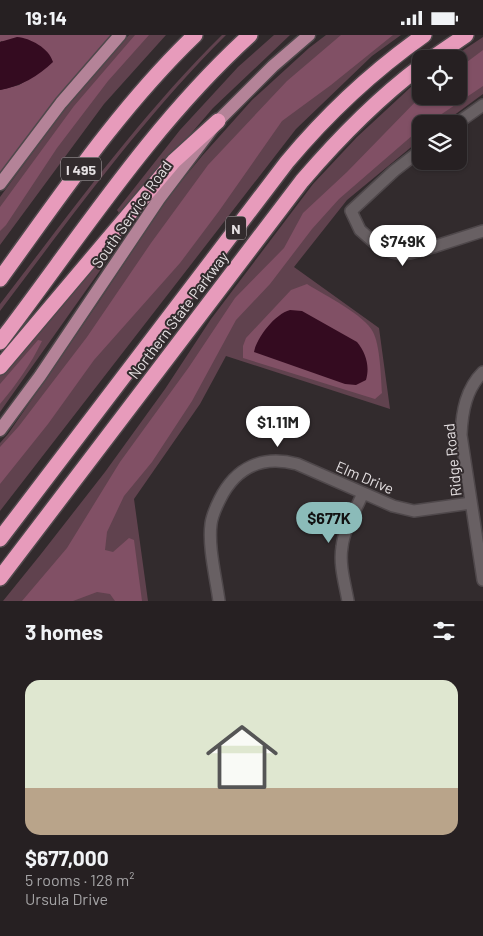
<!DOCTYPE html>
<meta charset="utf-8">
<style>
:root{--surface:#262022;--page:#322d2f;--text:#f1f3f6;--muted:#a4a3a5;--line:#423e40;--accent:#8bbbb9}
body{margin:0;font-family:Barlow,sans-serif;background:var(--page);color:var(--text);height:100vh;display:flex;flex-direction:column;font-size:19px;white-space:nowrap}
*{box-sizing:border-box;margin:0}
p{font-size:16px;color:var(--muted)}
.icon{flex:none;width:28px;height:28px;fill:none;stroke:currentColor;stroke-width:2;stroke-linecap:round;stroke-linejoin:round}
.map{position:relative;height:566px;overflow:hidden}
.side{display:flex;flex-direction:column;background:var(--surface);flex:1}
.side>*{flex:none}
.fabs{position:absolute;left:412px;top:15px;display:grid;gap:10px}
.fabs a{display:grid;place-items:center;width:55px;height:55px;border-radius:10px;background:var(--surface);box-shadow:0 1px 4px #0004,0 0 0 1px var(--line);font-size:25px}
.price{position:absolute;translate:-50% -42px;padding:0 11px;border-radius:18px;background:#fff;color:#222;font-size:16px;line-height:32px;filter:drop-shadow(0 1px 2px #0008)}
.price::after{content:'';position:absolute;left:50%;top:30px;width:15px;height:11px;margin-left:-8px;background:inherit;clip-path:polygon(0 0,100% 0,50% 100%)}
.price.on{background:var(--accent);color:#111}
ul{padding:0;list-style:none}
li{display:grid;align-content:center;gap:10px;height:265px;padding:0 25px}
li span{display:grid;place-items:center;height:155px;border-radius:15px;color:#555}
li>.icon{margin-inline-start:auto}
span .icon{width:90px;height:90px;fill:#fffc;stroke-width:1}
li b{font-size:21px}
h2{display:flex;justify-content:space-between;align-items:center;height:60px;padding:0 25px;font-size:21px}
.status{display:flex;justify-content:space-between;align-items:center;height:35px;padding:0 25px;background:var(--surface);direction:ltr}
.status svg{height:14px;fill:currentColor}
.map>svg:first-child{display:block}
.green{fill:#60424e}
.forest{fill:#815065}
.water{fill:#340b20}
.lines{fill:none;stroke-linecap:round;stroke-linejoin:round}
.minor-casing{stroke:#4f484b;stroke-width:14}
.major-casing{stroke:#4f484b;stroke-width:15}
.highway-casing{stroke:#4f484b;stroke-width:18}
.minor{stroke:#686063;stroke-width:11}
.major{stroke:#b48398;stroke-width:12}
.highway{stroke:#e79bbb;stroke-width:15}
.labels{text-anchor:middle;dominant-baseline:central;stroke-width:4;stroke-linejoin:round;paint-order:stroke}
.shield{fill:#322b2d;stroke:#afaaac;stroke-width:1}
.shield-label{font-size:14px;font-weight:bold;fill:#e5e0e2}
.street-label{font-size:15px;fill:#e5e0e2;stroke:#322b2d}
</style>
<div class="status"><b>19:14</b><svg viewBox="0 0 49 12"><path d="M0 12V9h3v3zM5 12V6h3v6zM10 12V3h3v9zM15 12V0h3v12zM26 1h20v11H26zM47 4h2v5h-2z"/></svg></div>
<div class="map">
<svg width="483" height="566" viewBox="0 0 483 566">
<rect width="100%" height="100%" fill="#322b2d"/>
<path class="green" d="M129 0H166L104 69 0 210V162L79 54Z
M222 0H226C142 84 72 181 0 276V269C71 177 139 82 222 0Z
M274 0H290L213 73 151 145 119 178 117 175 180 95 238 32Z
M326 0H401L372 21 296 94 0 476V408L8 399 98 268 168 162 202 121 252 65 309 13Z
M483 2V59L442 89H421V104L347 165 294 232 379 293 390 374 226 321 200 369 134 464 148 566H3L41 519 105 437 165 354 211 284 313 149 357 102 412 51 421 44V61H459V24H450Z
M105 219 111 220 0 377V341Z"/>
<path class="forest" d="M0 0H120L0 149V55L19 50 37 39 2 6 0 7Z
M135 0H149L108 46 57 113 6 190 0 196V172L74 71Z
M341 0H393L331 50 282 86 219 176 180 228 94 325 48 389 0 449V412L19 391 87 302 151 208 208 130 287 46Z
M483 15V51L427 89H421V93L339 164 312 194 270 249 236 285 192 366 152 427 124 461 107 497 105 515 113 517 129 503 134 505 142 566H115L110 559 97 557 73 566H22L67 513 120 427 189 332 235 263 284 213 303 178 347 137 421 61H459V33Z
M307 249C324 260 365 280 373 297 380 310 381 342 382 358L375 364 243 323V311L246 303 291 255Z
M38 305 42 306C31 329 16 350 0 369V349Z"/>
<path class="water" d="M17 2C30 3 49 13 53 27 39 41 19 52 0 55V7Z
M290 275 302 276 357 307C366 318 370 331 366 345L356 350 345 349 254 317C257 302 275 279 290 275Z"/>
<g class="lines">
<defs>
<path id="minor" d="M456 89 483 70
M421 115 394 136 351 176 360 195 377 210 392 217 401 219 410 218 433 212 483 196
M483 337C466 354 462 376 461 400L483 545
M219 566C216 543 208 512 211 489 212 480 216 472 220 464 236 432 263 420 297 429L393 471 414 476 471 468
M348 566C345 549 339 530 342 512 344 493 356 475 363 458"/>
<path id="major" d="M0 149 61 68 120 0
M0 395 40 341 159 164 218 86 273 31 309 0"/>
<path id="highway" d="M431 24 466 0
M0 244C61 160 120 72 195 0
M0 307C80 202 152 89 250 0
M0 332 174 126 218 86
M0 504 287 127C327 79 373 36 424 0
M0 543 302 146C338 104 377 64 421 31"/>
</defs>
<use href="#minor" class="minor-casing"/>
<use href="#major" class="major-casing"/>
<use href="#highway" class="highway-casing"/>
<use href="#minor" class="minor"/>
<use href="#major" class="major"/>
<use href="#highway" class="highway"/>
</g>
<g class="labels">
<g class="shield">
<rect x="61" y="122.5" width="40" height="23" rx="4"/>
<rect x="226" y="181.5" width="20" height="23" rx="4"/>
</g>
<g class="shield-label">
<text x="81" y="134">I 495</text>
<text x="236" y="193">N</text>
</g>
<g class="street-label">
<text transform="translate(131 179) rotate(-55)">South Service Road</text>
<text transform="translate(178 280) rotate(-53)">Northern State Parkway</text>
<text transform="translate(452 425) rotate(-96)">Ridge Road</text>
<text transform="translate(365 442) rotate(23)">Elm Drive</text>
</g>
</g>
</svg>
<div class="fabs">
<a><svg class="icon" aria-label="locate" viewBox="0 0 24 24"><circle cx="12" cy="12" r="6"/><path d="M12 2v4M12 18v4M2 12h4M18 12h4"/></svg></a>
<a><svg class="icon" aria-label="layers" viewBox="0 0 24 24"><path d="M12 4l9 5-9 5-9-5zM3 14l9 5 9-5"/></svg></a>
</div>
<b class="price" style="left:403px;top:232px">$749K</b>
<b class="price" style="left:278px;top:413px">$1.11M</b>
<b class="price on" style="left:329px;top:509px">$677K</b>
</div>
<section class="side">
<h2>3 homes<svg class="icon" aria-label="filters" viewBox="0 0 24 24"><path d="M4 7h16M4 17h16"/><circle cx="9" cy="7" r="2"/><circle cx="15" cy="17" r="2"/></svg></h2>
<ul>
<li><span style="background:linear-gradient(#dfe7d0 70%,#b9a48a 0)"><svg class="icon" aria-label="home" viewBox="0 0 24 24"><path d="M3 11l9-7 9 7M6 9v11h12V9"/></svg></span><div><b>$677,000</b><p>5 rooms · 128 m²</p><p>Ursula Drive</p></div></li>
</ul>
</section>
